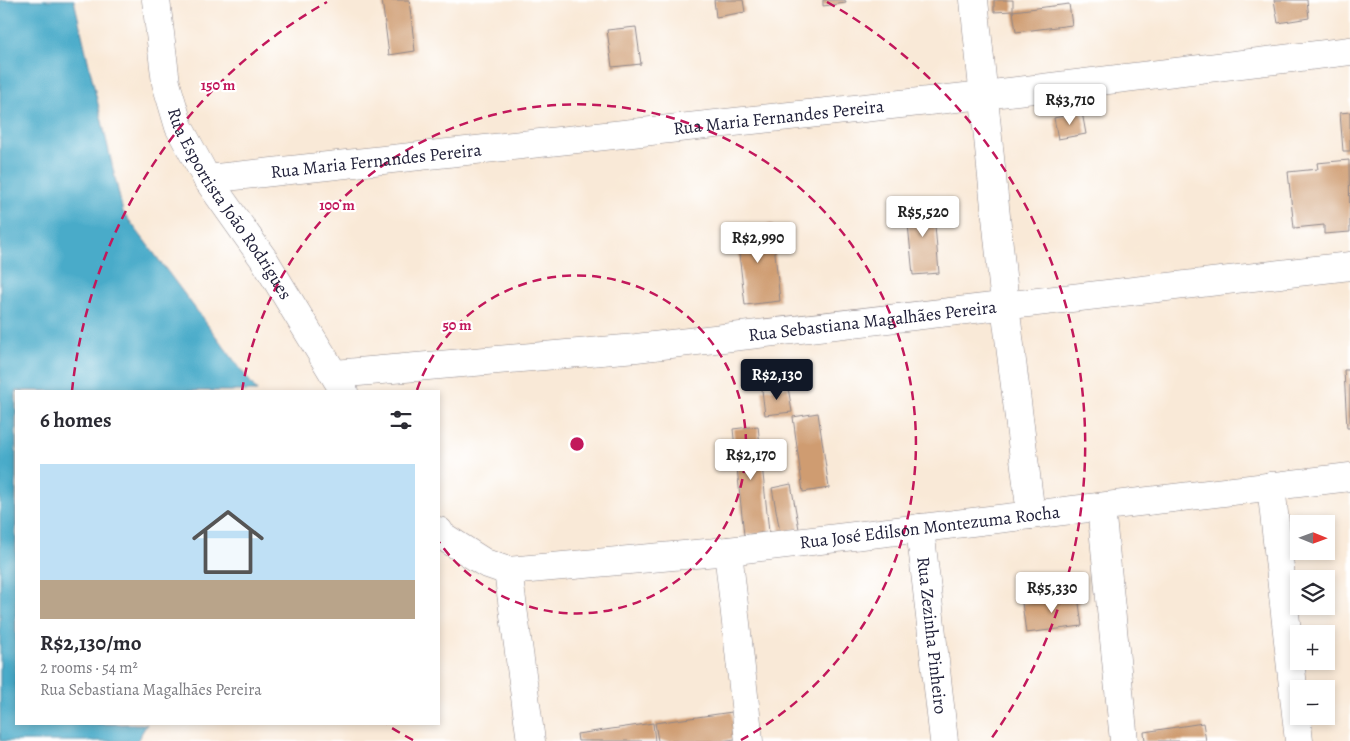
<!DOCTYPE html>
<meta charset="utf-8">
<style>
:root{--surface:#fff;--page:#f2f2f3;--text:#2b2b33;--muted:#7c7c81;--line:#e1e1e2;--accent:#111827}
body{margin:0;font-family:Alegreya,serif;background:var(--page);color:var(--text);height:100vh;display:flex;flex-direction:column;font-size:19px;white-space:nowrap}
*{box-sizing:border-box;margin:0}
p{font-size:16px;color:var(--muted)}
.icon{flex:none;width:28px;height:28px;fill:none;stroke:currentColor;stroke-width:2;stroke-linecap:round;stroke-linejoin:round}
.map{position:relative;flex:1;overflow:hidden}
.side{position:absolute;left:15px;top:390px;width:425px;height:335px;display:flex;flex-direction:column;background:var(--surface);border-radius:0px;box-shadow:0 2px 8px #0003}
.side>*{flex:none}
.needle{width:32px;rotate:91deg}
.controls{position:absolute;left:1290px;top:515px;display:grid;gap:10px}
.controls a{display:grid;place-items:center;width:45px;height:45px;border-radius:0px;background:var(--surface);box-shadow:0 2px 8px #0003;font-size:25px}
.price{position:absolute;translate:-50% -42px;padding:0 11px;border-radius:5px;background:#fff;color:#222;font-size:16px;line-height:32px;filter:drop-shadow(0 1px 2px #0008)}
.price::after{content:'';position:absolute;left:50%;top:30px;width:15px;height:11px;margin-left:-8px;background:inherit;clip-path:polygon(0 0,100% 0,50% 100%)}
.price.active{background:var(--accent);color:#fff}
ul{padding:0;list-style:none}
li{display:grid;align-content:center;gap:10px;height:265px;padding:0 25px}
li+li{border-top:1px solid var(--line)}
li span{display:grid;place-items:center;height:155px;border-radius:0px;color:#555}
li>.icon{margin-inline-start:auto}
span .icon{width:90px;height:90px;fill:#fffc;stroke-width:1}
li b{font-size:21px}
h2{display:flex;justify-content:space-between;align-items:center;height:60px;padding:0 25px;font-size:21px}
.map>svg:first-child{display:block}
.water{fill:#4aabc9;stroke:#366682}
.building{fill:#cf9c71}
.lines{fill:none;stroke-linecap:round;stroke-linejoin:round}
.minor-casing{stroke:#8e8689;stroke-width:29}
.minor{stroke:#fff;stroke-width:28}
.ring{fill:none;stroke:#c2185b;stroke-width:2.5;stroke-dasharray:9 6}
.labels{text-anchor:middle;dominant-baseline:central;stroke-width:4.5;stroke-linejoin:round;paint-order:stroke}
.street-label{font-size:18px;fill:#22223b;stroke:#fff}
.centre{fill:#c2185b;stroke:#fff;stroke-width:2.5}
.ring-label{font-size:15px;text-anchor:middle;font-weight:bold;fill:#c2185b;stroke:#fff;stroke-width:4.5;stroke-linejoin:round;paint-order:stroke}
</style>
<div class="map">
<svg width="1350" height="741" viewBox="0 0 1350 741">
<rect width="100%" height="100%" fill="#fff"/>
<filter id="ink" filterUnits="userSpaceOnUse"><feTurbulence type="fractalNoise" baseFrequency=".02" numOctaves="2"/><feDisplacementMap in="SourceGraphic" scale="10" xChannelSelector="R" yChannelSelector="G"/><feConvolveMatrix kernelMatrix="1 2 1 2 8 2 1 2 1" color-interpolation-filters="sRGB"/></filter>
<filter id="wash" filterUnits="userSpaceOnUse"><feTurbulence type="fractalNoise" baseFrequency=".0096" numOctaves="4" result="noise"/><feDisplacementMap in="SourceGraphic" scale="20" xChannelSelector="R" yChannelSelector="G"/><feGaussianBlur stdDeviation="1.12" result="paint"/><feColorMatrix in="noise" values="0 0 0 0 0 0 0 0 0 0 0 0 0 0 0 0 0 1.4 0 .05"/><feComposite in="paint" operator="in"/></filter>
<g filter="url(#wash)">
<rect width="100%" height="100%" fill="#f9e9d7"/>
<path class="water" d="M0 0H74L123 212 257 391H16V724H147L137 741H0Z"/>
<g id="blocks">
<path class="building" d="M382 0H409L415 51 389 55Z
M714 0H743L745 12 716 17Z
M823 0H845L846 3 823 6Z
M994 0H1013V11L1069 4 1072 25 1016 32 1013 11 994 12Z
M1274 0H1307L1309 18 1278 23Z
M636 27 641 64 612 67 607 30Z
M1082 112 1086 134 1058 139 1054 118Z
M1350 112V151H1343L1340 113Z
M1349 160 1350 232 1324 234V225L1294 228 1288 172 1318 169 1317 163Z
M933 201 939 273 913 275 906 204Z
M772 224 780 301 745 305 736 228Z
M1344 370H1350V428H1347Z
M788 387 792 412 765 415 762 390Z
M818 413 829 488 803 492 793 417Z
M758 426 769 532 744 535 733 429Z
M791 484 799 529 780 532 772 488Z
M1078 596 1082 626 1026 633 1022 603Z
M732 712 735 739 722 741H658L655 723Z
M653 723 655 741H578L577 734Z
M1203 723 1206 741H1145L1144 732Z"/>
</g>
</g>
<g filter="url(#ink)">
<use href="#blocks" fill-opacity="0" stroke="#8e8689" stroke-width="1"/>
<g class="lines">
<defs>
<g id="minor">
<path id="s1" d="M156 0 166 83 179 127 207 179 265 261 344 391"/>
<path d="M974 0 1005 305 1031 515"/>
<path id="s2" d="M207 179 984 95 1350 51"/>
<path id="s3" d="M335 374 636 348 1350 266"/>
<path d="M1271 486 1299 741"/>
<path d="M1101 507 1124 741"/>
<path id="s4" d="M920 528 944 741"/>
<path id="s5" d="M439 531 441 535 485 563 508 571 728 551 1350 477"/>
<path d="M728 551 749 741"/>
<path d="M508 571 531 741"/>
</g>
</defs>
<use href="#minor" class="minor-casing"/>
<use href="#minor" class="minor"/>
</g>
</g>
<g class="ring">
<path d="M417 390A169 169 0 1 1 439 542"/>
<path d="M413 740A339 339 0 0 1 387 725M242 391A339 339 0 1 1 741 740"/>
<path d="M72 391A508 508 0 0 1 327 2M827 2A508 508 0 0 1 991 739"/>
</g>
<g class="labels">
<g class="street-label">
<text stroke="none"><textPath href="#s2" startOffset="575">Rua Maria Fernandes Pereira</textPath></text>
<text stroke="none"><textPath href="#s2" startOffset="170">Rua Maria Fernandes Pereira</textPath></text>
<text stroke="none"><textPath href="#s1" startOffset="221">Rua Esportista João Rodrigues</textPath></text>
<text stroke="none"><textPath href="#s3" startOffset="540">Rua Sebastiana Magalhães Pereira</textPath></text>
<text stroke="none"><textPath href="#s5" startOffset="505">Rua José Edilson Montezuma Rocha</textPath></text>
<text stroke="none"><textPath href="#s4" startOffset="108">Rua Zezinha Pinheiro</textPath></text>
</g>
</g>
<circle cx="577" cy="444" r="8" class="centre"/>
<g class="ring-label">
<text x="218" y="90">150 m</text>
<text x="337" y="210">100 m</text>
<text x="457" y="330">50 m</text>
</g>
</svg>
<div class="controls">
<a><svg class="needle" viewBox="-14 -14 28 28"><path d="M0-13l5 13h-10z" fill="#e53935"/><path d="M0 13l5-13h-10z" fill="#7c7c81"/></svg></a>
<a><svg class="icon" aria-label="layers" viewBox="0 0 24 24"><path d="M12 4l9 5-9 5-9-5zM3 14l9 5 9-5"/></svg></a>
<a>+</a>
<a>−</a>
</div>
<b class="price" style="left:1070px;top:126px">R$3,710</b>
<b class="price" style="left:923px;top:238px">R$5,520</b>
<b class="price" style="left:758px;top:264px">R$2,990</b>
<b class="price active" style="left:777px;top:401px">R$2,130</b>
<b class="price" style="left:751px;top:481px">R$2,170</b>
<b class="price" style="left:1052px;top:614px">R$5,330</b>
<section class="side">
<h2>6 homes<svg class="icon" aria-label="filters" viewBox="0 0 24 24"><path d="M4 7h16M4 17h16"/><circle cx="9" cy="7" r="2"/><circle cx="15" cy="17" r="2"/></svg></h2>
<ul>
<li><span style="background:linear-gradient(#bfe0f5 75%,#b9a48a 0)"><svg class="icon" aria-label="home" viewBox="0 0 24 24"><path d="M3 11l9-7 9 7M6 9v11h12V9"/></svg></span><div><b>R$2,130/mo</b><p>2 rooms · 54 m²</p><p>Rua Sebastiana Magalhães Pereira</p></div></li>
</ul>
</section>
</div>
